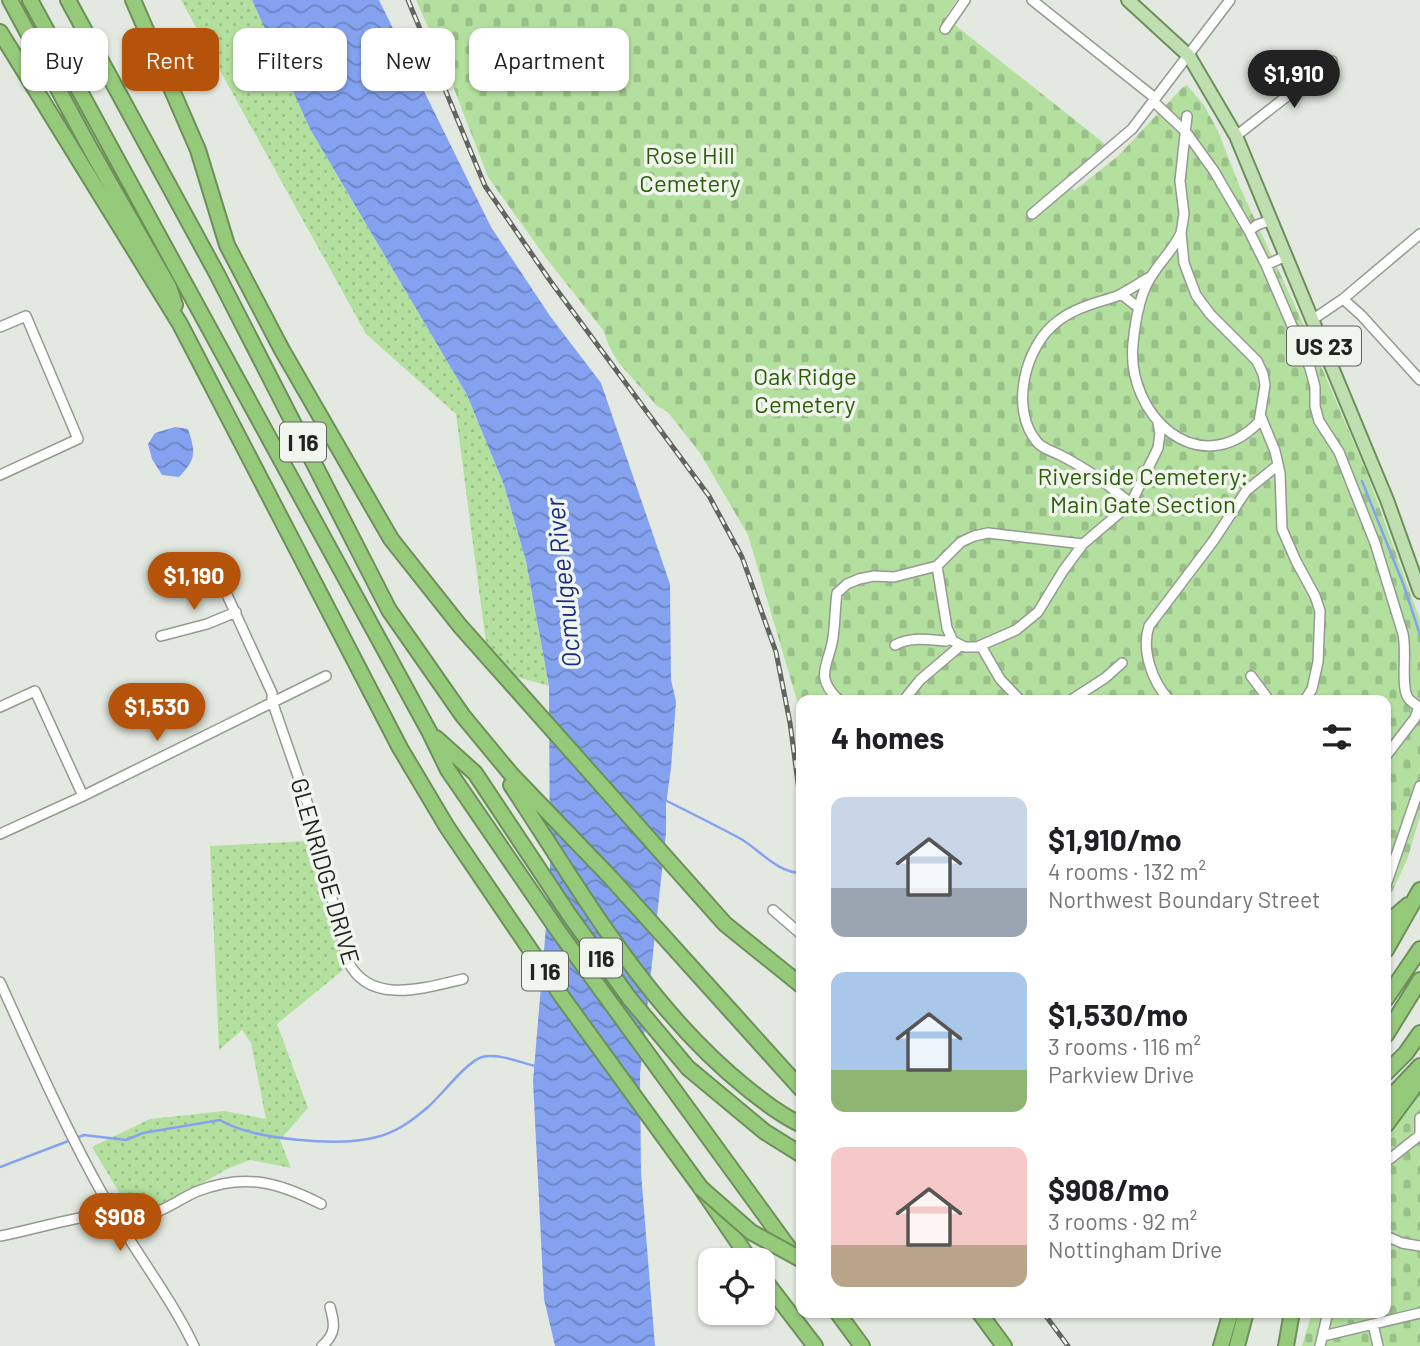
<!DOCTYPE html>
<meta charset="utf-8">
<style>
:root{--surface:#fff;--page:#f6f6f6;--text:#202124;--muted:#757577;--accent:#b45309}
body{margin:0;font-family:Barlow,sans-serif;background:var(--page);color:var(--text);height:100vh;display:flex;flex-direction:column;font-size:26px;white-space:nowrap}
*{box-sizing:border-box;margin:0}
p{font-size:23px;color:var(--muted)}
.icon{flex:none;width:38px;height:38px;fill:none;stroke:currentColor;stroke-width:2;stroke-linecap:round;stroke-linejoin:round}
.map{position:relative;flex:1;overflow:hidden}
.drawer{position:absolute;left:796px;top:695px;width:595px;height:623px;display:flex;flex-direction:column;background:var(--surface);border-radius:14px;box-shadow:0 2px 5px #0004}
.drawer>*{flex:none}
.hud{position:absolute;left:21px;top:28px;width:665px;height:63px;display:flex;gap:14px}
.controls{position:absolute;left:698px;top:1248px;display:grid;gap:14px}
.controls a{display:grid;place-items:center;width:77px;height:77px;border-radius:14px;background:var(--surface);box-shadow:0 2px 5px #0004;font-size:35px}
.price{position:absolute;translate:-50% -60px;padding:0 16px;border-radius:24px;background:var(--accent);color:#fff;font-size:23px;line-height:46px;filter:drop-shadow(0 2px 4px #0008)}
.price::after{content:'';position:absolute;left:50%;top:42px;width:21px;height:16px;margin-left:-10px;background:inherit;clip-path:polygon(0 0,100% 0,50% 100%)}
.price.active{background:#222;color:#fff}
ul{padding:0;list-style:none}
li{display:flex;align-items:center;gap:21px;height:175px;padding:0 35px}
li span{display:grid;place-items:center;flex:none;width:196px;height:140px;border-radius:14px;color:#555}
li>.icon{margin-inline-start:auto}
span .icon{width:84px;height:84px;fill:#fffc;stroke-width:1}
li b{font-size:30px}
h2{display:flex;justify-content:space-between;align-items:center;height:84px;padding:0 35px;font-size:30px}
.chip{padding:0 24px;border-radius:14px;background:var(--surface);box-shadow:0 2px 5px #0004;font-size:24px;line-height:63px}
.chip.active{background:var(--accent);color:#fff}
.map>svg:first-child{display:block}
.cemetery{fill:url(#cemetery-stones)}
.park{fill:url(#park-dots)}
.water{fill:url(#water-waves)}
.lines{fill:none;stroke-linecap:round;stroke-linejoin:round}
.stream{stroke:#84a2f0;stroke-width:2.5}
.minor-casing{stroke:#949991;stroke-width:12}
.major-casing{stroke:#6d905b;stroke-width:16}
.highway-casing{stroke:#6d905b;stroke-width:18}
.minor{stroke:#fff;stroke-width:9}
.major{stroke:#c0dfb0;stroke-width:12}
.highway{stroke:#96ca7b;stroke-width:14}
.rail-casing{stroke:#61645f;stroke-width:5}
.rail{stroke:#f0f6ed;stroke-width:2.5;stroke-dasharray:8;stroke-linecap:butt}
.highway-bridge-casing{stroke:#6d905b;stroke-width:18;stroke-linecap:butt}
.highway-bridge{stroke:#96ca7b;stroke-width:14}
.labels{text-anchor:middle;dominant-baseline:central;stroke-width:7;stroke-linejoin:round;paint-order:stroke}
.shield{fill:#f0f6ed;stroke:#5f625e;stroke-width:2}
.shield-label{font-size:23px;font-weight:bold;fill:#212320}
.park-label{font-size:24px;fill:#2d5b07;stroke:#f0f6ed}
.street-label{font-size:24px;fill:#212320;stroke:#f0f6ed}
.water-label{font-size:26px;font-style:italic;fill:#192c84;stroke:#f0f6ed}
</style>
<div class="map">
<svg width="1420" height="1346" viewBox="0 0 1420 1346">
<defs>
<pattern id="cemetery-stones" width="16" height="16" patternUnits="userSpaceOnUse" patternTransform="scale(1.75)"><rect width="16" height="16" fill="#b4e09f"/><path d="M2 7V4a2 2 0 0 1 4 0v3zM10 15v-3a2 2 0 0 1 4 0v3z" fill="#9ac089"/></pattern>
<pattern id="park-dots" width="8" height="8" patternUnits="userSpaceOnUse" patternTransform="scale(1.75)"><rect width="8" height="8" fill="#b4e09f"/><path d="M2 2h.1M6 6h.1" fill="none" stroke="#9ac089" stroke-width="1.8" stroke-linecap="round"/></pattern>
<pattern id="water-waves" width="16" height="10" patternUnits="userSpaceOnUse" patternTransform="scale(1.75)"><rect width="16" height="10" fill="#84a2f0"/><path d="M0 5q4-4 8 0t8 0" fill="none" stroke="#6c84c2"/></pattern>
</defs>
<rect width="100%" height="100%" fill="#e3e9e0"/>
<path class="cemetery" d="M416 0H957L945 17 1105 144 1060 184 1075 190 1118 156 1183 87 1187 85 1204 105 1218 131 1239 185 1301 319 1368 476 1420 620V816L1407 860 1392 892 1386 894V700H802L801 714 748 535 700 453 667 411 657 406 618 362 609 346 603 330 546 258 488 177 446 68Z
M1420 1085V1346H1302L1312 1313 1386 1312V1141Z"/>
<path class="park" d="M181 0H252L310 129 467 395 504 485 526 561 549 686 493 670 485 636 456 414 366 334Z
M307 841 338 946 343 970 277 1024 308 1108 280 1140 291 1168 250 1160 227 1169 136 1221 92 1147 150 1119 224 1111 266 1119 251 1043 242 1030 219 1050 210 846Z"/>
<path class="water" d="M252 0H379L491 227 550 316 601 383 670 584 671 680 676 701 671 768 666 804V833L640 1074 641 1173 655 1346H555L544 1299 533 1081 550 879 549 686 526 561 504 485 467 395 310 129Z
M175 427 188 429C196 453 196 459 179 477L162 475 152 459 148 444 155 433Z"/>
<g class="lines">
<path class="stream" d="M1362 481 1404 586 1420 635
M663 799C689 812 715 825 741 839 760 850 777 873 802 873
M0 1167 84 1135 126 1140 143 1133 220 1120C253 1140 340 1147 377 1137 397 1132 413 1120 428 1107 442 1095 466 1062 482 1057 498 1053 519 1062 535 1066"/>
<defs>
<path id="minor" d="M1032 0 1155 98
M945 29 965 0
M1153 101 1186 132 1214 171 1249 231 1266 265 1310 368 1315 387V406L1319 421 1339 452 1375 543 1403 634C1407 651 1401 684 1407 696 1409 701 1415 704 1419 707L1415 718 1386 756
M1236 136 1332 61
M1032 214 1132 129 1230 0
M1249 231 1257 225 1271 220
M1181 233C1172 252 1161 260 1151 277 1139 295 1135 323 1133 344 1126 414 1198 484 1259 422L1265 385 1263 374 1257 361 1210 314 1196 295 1184 263 1181 233 1184 214 1180 181 1187 116
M1266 265 1286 256
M1121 294 1139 308
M1343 299 1361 315 1420 380
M1312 320 1343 299 1420 234
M0 327 26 316 78 439 0 475
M1261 417 1275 451 1280 473 1282 529 1296 561 1315 596 1320 611 1318 662 1312 689 1305 700
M1131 503C1119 495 1109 485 1097 477 1085 469 1072 461 1060 455 1052 451 1043 449 1037 442 1009 409 1025 345 1058 321 1076 307 1097 303 1117 296 1128 291 1139 283 1150 277
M937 566 947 628 953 641 965 647H977L1016 630 1038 612 1063 571 1083 544 1131 503 1158 448 1160 433 1158 423
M217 573 272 693V701L308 805 348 961C369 1006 425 988 463 979
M161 636 207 624 236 612
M895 645C911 636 929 640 946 641L951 639
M981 646 1000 679 1020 700
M1251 676 1269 700
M839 700C813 676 829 665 833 638 835 624 835 608 837 593L847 584 859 579 874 576 894 577 937 566 961 542 974 536 988 533 1083 544
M904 700 920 680 960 646
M1071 700 1105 678 1122 663
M1169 700C1152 681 1141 650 1149 626L1214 540 1246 491 1278 465
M0 707 35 691 83 796
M0 834 83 796 326 676
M1386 885 1420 786
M773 910 802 935
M0 982C34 1057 67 1132 108 1204 135 1252 170 1296 194 1346
M1420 1135V1118
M1386 1162 1420 1135
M0 1236C37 1229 74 1216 111 1214 128 1213 137 1218 154 1213 169 1208 183 1197 198 1191 245 1173 278 1182 321 1204
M1386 1236 1402 1243 1420 1246
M1373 1324 1378 1346
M1323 1336 1420 1313
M322 1346C336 1334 335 1324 330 1307
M1320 1346 1328 1312"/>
<path id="major" d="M1128 0 1189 56 1236 136 1387 500 1420 592"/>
<path id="highway" d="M10 0 91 150 169 287 175 305
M30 0 430 733 448 770 559 932 794 1255
M68 0 217 274 389 610 463 716 511 774 611 878 802 1090
M133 0 198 150 227 245 282 350 391 539 460 626 725 924 802 986
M0 32 180 324 400 748 447 827 563 998 701 1188 750 1260
M436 738 475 773 570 916 630 999 688 1068 765 1132 802 1155
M511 785C581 891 647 1009 749 1090 766 1103 782 1116 802 1125
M1386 924 1408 905
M1386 950 1420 890
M1386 999 1420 949
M1386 1035 1420 980
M1386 1073 1406 1053 1420 1033
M1386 1102 1420 1066
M1386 1125 1420 1079
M763 1278 815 1346
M837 1312 862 1346
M979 1312 1004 1346
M1221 1346 1231 1312
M1237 1346 1246 1312
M1286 1346 1292 1312"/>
</defs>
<use href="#minor" class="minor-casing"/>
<use href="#major" class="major-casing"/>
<use href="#highway" class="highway-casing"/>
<use href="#minor" class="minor"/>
<use href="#major" class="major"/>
<use href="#highway" class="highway"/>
<defs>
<path id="rail" d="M408 0 485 186 551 282 709 496 742 557 776 652 790 723 802 813
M1043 1312 1068 1346"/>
</defs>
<use href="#rail" class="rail-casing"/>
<use href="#rail" class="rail"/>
<defs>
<path id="highway-bridge" d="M701 1188 751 1232 802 1260"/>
</defs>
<use href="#highway-bridge" class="highway-bridge-casing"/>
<use href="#highway-bridge" class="highway-bridge"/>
</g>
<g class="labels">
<g class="shield">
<rect x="1287" y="326.5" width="74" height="39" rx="5"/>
<rect x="280" y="422.5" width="46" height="39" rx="5"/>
<rect x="580" y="938.5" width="42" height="39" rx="5"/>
<rect x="522" y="951.5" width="46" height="39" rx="5"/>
</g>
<g class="shield-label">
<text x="1324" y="346">US 23</text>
<text x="303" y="442">I 16</text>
<text x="601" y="958">I16</text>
<text x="545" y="971">I 16</text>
</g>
<g class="park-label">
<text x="690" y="154">Rose Hill<tspan x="690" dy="28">Cemetery</tspan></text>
<text x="805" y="375">Oak Ridge<tspan x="805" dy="28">Cemetery</tspan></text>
<text x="1143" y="475">Riverside Cemetery:<tspan x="1143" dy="28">Main Gate Section</tspan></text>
</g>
<g class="street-label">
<text transform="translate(326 871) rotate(74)">GLENRIDGE DRIVE</text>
</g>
<g class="water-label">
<text transform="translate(562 583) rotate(-96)">Ocmulgee River</text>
</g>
</g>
</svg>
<div class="controls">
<a><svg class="icon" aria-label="locate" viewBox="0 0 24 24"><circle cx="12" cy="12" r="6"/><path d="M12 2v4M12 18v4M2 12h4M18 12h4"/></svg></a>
</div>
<b class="price active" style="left:1294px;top:110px">$1,910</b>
<b class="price" style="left:194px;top:612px">$1,190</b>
<b class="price" style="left:157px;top:743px">$1,530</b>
<b class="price" style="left:120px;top:1253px">$908</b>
<div class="hud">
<a class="chip">Buy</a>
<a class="chip active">Rent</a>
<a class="chip">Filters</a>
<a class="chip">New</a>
<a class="chip">Apartment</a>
</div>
<section class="drawer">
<h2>4 homes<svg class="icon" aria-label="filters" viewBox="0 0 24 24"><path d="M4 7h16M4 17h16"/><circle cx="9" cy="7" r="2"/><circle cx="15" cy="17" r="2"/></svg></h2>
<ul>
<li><span style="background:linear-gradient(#c9d6e8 65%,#9aa5b1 0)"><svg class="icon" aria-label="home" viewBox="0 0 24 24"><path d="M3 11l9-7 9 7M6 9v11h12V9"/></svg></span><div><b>$1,910/mo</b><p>4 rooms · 132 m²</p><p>Northwest Boundary Street</p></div></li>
<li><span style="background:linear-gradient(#a9c7e8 70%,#8fb573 0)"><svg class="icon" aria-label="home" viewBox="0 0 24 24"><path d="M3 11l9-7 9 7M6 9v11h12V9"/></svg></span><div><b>$1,530/mo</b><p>3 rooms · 116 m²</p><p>Parkview Drive</p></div></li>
<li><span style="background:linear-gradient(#f6c9c9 70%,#b9a48a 0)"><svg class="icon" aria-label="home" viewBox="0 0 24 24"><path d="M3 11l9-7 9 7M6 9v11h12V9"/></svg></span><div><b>$908/mo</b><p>3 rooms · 92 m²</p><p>Nottingham Drive</p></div></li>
</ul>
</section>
</div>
